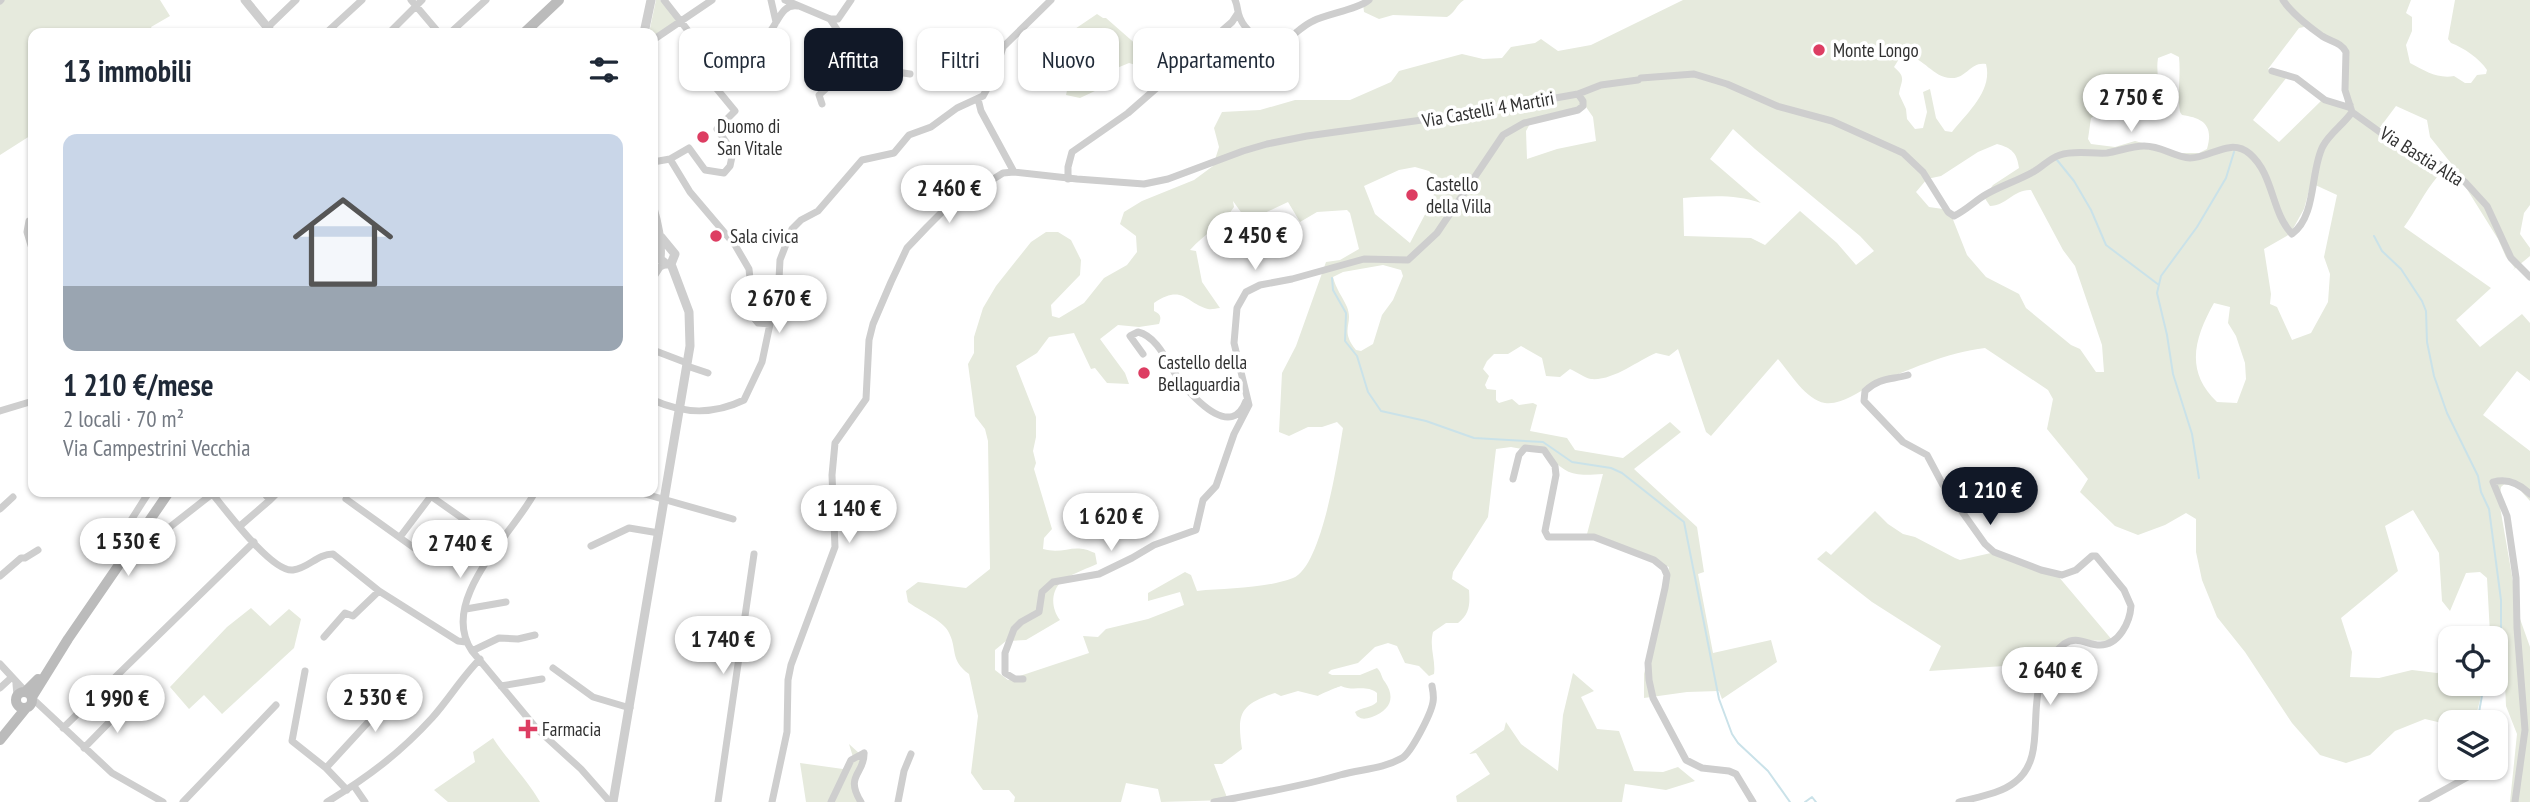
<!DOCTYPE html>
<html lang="it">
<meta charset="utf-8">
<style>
:root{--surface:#fff;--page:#f2f2f3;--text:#1f2937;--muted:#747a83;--line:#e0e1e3;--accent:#111827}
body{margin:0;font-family:"PT Sans Narrow",sans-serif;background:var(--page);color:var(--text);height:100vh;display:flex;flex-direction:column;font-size:26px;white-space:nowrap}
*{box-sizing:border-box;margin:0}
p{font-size:23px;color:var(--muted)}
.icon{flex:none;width:38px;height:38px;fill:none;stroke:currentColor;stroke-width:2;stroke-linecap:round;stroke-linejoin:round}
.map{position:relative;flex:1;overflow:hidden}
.side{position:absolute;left:28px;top:28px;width:630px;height:469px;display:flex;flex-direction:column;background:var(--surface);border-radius:14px;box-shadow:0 2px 5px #0004}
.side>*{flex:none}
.banner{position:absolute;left:679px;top:28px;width:665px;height:63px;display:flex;gap:14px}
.buttons{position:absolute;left:2438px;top:626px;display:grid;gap:14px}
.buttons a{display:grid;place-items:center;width:70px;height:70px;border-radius:14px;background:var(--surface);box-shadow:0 2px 5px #0004;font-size:35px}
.price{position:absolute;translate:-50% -60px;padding:0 16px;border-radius:24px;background:#fff;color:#222;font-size:23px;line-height:46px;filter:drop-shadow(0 2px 4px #0008)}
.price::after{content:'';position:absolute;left:50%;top:42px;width:21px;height:16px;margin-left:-10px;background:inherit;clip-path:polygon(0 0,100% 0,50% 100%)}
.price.selected{background:var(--accent);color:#fff}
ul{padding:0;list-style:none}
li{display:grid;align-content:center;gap:14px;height:371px;padding:0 35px}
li+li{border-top:2px solid var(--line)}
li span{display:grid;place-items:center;height:217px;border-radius:14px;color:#555}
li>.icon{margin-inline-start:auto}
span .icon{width:126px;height:126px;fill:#fffc;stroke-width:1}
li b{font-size:30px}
h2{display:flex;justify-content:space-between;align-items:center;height:84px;padding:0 35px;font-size:30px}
.tag{padding:0 24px;border-radius:14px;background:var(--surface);box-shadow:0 2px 5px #0004;font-size:24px;line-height:63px}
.tag.selected{background:var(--accent);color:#fff}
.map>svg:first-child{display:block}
.green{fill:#e6eadd;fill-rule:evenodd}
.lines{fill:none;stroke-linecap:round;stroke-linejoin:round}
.stream{stroke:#cae2e9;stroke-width:2}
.minor{stroke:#cecece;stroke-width:7}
.tertiary{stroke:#cecece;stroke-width:9}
.secondary{stroke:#bbb;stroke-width:10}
.poi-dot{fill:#dd3d62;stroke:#fff;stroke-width:2.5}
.labels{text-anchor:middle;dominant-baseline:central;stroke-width:7;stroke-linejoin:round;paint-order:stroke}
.poi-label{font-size:19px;fill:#313131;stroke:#fff;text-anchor:start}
.street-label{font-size:19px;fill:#313131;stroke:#fff}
</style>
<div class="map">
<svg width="2530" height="802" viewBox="0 0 2530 802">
<rect width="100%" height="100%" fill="#fff"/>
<path class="green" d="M4 0H160L170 16 151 27 154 33H33V134L0 155V4Z
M656 0H660L678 21 653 36V33H649Z
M1368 0H1464C1456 5 1455 13 1447 17L1393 15 1379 19 1364 12 1363 3Z
M1683 0H2411L2406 13 2412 17V31L2406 45 2410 63C2425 71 2438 79 2454 76L2465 83H2471L2477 75 2486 74 2487 70C2479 58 2464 48 2451 43L2448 39 2455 0H2530V205L2524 213 2520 234 2530 248V256L2512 271 2515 268 2506 257 2498 239 2450 162 2430 137 2427 120 2396 106 2378 130 2438 176C2424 192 2416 211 2404 227L2491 288 2456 320 2480 347 2522 314 2530 323V381L2517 371 2483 415 2530 451V501L2510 479 2501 487 2499 501 2519 616 2530 647V802H2510L2517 734 2506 706 2505 683 2496 674V639H2487L2490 634 2487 578 2480 572 2466 573 2450 611 2442 601 2439 553 2413 510 2385 526 2398 571 2341 618 2352 652 2350 677 2379 678 2412 670 2437 673 2450 668V684H2484L2476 716 2462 722 2442 723 2425 719 2395 731 2370 755 2346 763 2320 755 2292 723 2245 652 2217 617 2202 580 2196 552V519L2186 513 2165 525 2138 535 2115 526 2080 492 2088 479 2047 429 2053 399 2048 390 1985 348C1948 352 1905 371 1871 386 1857 392 1842 405 1825 403 1806 400 1790 373 1778 359L1711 436 1706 432 1678 349 1669 356 1656 353C1637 361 1613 381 1591 379 1585 378 1577 372 1570 369L1560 377 1546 376 1542 358 1521 346 1508 354H1494L1487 361 1483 369 1489 376 1485 385 1487 389 1496 390V400L1499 403 1512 399 1519 405 1533 403 1537 405 1530 431 1567 438 1575 450 1623 458 1670 422 1681 432 1634 469 1697 527 1704 572 1698 574 1713 653 1771 640 1777 662 1722 699 1719 691 1687 692 1644 698V674L1669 567 1587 534 1603 474C1573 476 1566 475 1548 454L1511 447 1496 449 1488 517 1453 572 1452 579 1469 590C1470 604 1470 614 1458 623H1446L1433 632C1429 648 1436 660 1434 674L1429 676 1419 666 1405 663 1397 646 1388 643 1375 647 1358 663 1331 670 1328 673 1332 675H1360L1377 668C1382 673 1381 677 1385 682 1396 698 1390 710 1372 717 1365 719 1363 720 1357 716L1355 712C1362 707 1371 708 1377 702V693C1366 684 1353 692 1341 686 1338 687 1320 694 1318 696L1298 691 1281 696 1275 693C1239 705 1237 714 1242 749L1222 764H1214L1228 800 1161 802 1158 789 1126 783 1121 802H1014L1015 797 1009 790H983L971 773 978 716 969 674C949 660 958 648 948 631 942 620 918 610 908 602L906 591 918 582 966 588 990 569 988 441 985 429 975 416 968 364 974 353V337L983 308 996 286 1031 242 1046 232H1058L1071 240 1081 260 1080 275 1051 305 1052 316 1059 318 1084 303 1104 278 1127 265 1137 252 1136 236 1120 224 1124 212 1142 201 1194 180 1213 166 1219 147 1214 128 1222 112 1260 110 1295 100H1350L1391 82 1399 71 1462 54 1483 59 1502 58 1511 47 1535 43 1541 39 1558 51 1591 45ZM2303 24 2346 52 2345 107 2322 100 2279 142 2253 120 2287 77 2268 69 2299 28 2304 27ZM2171 53 2179 57C2181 76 2177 93 2180 112L2182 115C2203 118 2214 125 2207 149L2199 153H2180L2135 141 2115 147 2091 144 2088 139 2091 118C2113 105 2135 122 2158 109 2163 92 2155 76 2158 58ZM1906 56C1924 57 1933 78 1951 78 1966 79 1971 61 1986 64 1993 91 1967 113 1952 132L1945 131 1936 118 1930 89 1923 92 1927 112 1923 128 1915 129 1907 119 1906 109 1899 94C1901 80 1907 78 1894 67L1899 59ZM1586 107 1593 117 1596 141 1557 149 1527 159 1526 131 1532 120ZM1733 129 1755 149 1860 236 1874 251 1856 265 1837 243 1800 211 1765 245 1751 238 1684 236 1683 198C1710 196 1735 194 1761 203L1710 159ZM1997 144C2012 148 2017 153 2019 168L1993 185 1984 197 1990 206C2006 206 2014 189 2031 190L2063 250 2075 266 2102 345 2104 372H2096L2080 349 2071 345 2026 308 2019 294 1986 277 1967 255 1952 217 1943 209 1929 207 1916 192 1927 179 1941 176 1978 152ZM1415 167 1429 171 1438 181 1431 203 1410 243 1375 214 1364 186 1399 170ZM2311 183 2337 195 2324 257 2330 274 2328 302 2311 333 2292 340 2277 307 2270 304 2271 294 2264 249 2290 234 2304 209ZM1233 201 1243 215 1256 217 1288 202 1300 222 1317 212 1347 210 1350 213 1359 249 1340 260 1326 262 1296 346 1282 373 1279 432 1289 436 1308 427H1322L1337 422 1343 428C1338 458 1322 567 1293 578 1264 589 1227 588 1197 591L1191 575 1185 572 1148 593V601L1180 592 1184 605 1148 619 1106 629 1098 637 1083 636 1089 653 1008 680 995 670V650L1006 641 1026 640 1060 620C1052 610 1050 594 1060 583 1066 576 1088 568 1097 564L1095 553C1073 542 1065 555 1043 549L1044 538 1052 529 1034 469 1036 463 1033 451 1036 437V417L1016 366 1037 353 1049 337 1074 333 1091 369 1095 368 1107 383 1129 384 1125 373 1100 339 1118 325 1139 327 1159 324C1162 316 1160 314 1154 311V303C1183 283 1187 304 1208 309 1212 310 1216 308 1220 308L1202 282 1196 251 1190 250C1204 234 1223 225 1234 207ZM1383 265 1401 270 1403 276 1393 300 1382 315 1373 344 1361 351 1356 350C1339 329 1354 325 1347 307 1342 296 1336 289 1333 277L1343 272ZM2214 303 2230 307 2228 323 2236 336 2245 363 2246 379 2237 403 2217 402C2184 371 2195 337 2214 303Z
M1097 14 1103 18H1106L1163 68C1150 79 1142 66 1129 63L1117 68 1112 83 1080 98 1066 95 1068 86 1077 76 1069 74 1058 48 1066 35Z
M1875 511 1888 524 1903 534 1915 537 1955 558 1960 560 1991 553 2058 576 2113 641 2067 640 2050 663 1929 671 1941 646 1872 602 1817 559 1826 551 1831 555Z
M251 608 270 626 289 609 301 619 294 648 222 714 204 695 189 709 170 687 227 627Z
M1573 673 1594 691 1581 697 1597 729 1619 731 1634 771 1663 772 1678 767 1695 781 1666 790 1625 784 1622 802H1457L1456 796 1490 774 1476 753 1469 754 1504 730 1506 722 1521 744 1558 771 1563 715Z
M493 738C507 760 527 779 540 802H448L434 790 475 762 473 752Z
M849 744 860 754 861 764 855 790 864 802H806L800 763 843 769 853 757Z"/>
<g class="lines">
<path class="stream" d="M2057 160 2074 181 2091 210 2106 245 2159 285
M2374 236 2382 251 2401 269 2422 301 2426 311 2427 342 2434 376 2447 413 2478 476 2481 492 2489 509 2501 600V633L2496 656
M1332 278 1333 290 1346 313 1345 341 1357 356 1368 392 1381 411 1426 421 1474 438 1543 442 1572 462 1611 468 1622 473 1684 522 1719 699 1732 734 1738 743 1768 771 1790 802
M2199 478 2192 434 2173 374 2167 335 2157 293 2161 276 2197 227 2226 178 2234 152
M2478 718 2484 684
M1805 802 1812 797 1816 802"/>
<path class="minor" d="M411 0 439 33
M664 0 718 69
M771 0 776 22
M785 0 830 19
M1235 0C1238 6 1237 12 1240 18 1245 30 1259 41 1271 46 1288 45 1297 28 1313 21 1327 14 1359 9 1369 0
M2283 0C2292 14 2308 26 2322 36 2331 42 2341 42 2346 52L2345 90 2352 112 2402 148 2443 166 2465 182 2487 206 2511 258 2530 277
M0 1 1 0
M830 19 844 40 871 68 910 74
M830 19H838L851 0
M268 27 296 0
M326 33 362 0
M389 33 422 0
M450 33 486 0
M653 40 712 0
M2272 71 2296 78 2325 100 2348 107 2350 105
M1641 78 1694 74 1727 84 1777 106 1832 121 1903 153 1923 172 1948 212 1954 216C1965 211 1975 201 1985 195 2000 186 2017 181 2033 172 2043 167 2048 159 2060 155 2074 150 2092 154 2107 153 2119 151 2132 146 2144 146 2162 146 2174 157 2190 158 2211 158 2230 137 2250 154 2274 175 2271 212 2292 234 2317 216 2310 170 2323 146 2330 133 2344 124 2352 112
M978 99 981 111 1014 172
M822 104 819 95 860 58
M670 159 690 192 735 245 749 269 754 318 758 323 770 324 778 299 780 260 792 229 801 220 818 211 862 160 894 153 909 135 931 127 957 108 983 96 994 76 1003 47 1051 0
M670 159 689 148 705 170 724 173 730 166 733 152 717 129 735 111 707 77 768 34C778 24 781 3 798 6
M653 162 670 159
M1068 179V167L1072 152 1128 113 1232 22 1238 13
M29 221 27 232 33 252
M653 278 660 267 666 264
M653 350 687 363
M1143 354 1130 336 1138 332C1160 337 1170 370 1183 385 1198 402 1232 438 1246 401
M687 366 708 373
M1908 375C1891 380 1880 377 1865 391L1864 401 1903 442 1927 455 1943 485 1985 544 1994 552 2041 570 2062 575 2076 570 2092 556H2096L2124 590 2131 606C2130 622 2119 645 2100 645 2087 645 2077 635 2064 644 2014 684 2055 752 2015 782 2000 794 1977 797 1959 802
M653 400C684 414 713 415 744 400L762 362 770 324
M0 411 33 401
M1513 479 1519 455 1525 448 1544 450 1555 466 1556 475 1545 531 1548 537H1594L1654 560 1664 568 1667 575 1665 588 1648 663 1649 680 1653 698 1686 760 1702 768 1729 771 1736 774 1753 802
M211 492C225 509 272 573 293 570 309 568 317 554 333 554L379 591 458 641 466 642
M425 492 499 544
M535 492C514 533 437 600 472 651L537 729 581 769 610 802
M638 492 733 519
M346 499 431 560
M270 500 278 492
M0 509 13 497
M240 526 270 500 263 492
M400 537 431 496
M138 538 152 541 212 494
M591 546 629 528 659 533
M113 553 114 547 149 492
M0 576 21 558H25L38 550
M466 609 506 602
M324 637 345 613 353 616 379 591
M472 651 499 638 518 639 535 635
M0 664 25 691
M553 668 593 697 630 708
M305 671 292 741 326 768 347 790
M1023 679H1015L1005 673V653L1014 629 1021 622 1039 612 1042 592 1053 582 1099 574 1132 558 1154 545 1196 530 1203 500 1216 486 1234 434 1249 405 1234 343 1237 308 1246 292 1260 285 1292 279 1364 259 1408 260 1437 233 1503 135 1524 123 1578 110 1583 106V101L1578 94
M16 684 17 696
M501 686 542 679
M0 688 12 677
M33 699 112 773 163 802
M63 728 254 542
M84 748 130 701
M326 768 405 682
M354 786 365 802
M183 802 276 705
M327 802C368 777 400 753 432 718 449 699 462 677 480 659
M718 802 754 554
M772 802 787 732 788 680 791 665 835 547 832 475 835 443 866 399 869 340 873 324 891 282 907 248 927 227 944 210 1003 173 1014 172 1077 179 1144 184 1168 179 1243 151 1267 144 1307 136 1472 113 1578 94 1601 85 1638 80
M831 802 851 760 864 753
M861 802C844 775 865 774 864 753
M898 802 904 771 911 754
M1214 802C1256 794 1299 787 1340 775 1361 769 1383 769 1402 758 1411 753 1431 714 1433 702 1434 697 1433 691 1432 686
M2422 802 2475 773
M2515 802 2525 730 2517 628 2516 578 2507 516 2493 482C2507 478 2520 484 2530 494"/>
<path class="tertiary" d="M245 0 272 33
M644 33 651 0
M653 208C658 225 662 242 660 259L666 264H671
M661 237 675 254 671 264
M613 802 690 346 689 312 671 264"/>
<path class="secondary" d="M524 33 559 0
M26 691 38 679
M16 700a8 8 0 1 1 16 0a8 8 0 1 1-16 0Z
M32 697 68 639 169 492
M0 740 26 708"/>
</g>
<g class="poi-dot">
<circle cx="1819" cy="50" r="7"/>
<circle cx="703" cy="137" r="7"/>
<circle cx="1412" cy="195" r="7"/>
<circle cx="716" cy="236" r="7"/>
<circle cx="1144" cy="373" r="7"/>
<path d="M524.5 718.5h7v7h7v7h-7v7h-7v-7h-7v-7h7z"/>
</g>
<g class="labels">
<g class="poi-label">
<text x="1833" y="50">Monte Longo</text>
<text x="717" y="126">Duomo di<tspan x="717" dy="22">San Vitale</tspan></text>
<text x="1426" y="184">Castello<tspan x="1426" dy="22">della Villa</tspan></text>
<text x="730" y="236">Sala civica</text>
<text x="1158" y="362">Castello della<tspan x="1158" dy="22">Bellaguardia</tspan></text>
<text x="542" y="729">Farmacia</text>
</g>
<g class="street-label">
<text transform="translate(1488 109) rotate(-10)">Via Castelli 4 Martiri</text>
<text transform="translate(2422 156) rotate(32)">Via Bastia Alta</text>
</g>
</g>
</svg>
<div class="buttons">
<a><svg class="icon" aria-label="locate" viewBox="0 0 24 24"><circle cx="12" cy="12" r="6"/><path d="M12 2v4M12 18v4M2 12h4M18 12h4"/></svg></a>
<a><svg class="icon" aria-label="layers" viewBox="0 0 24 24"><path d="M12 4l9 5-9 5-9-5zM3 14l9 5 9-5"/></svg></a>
</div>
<b class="price" style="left:2131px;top:134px">2 750 €</b>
<b class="price" style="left:949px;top:225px">2 460 €</b>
<b class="price" style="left:1255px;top:272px">2 450 €</b>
<b class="price" style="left:779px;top:335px">2 670 €</b>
<b class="price selected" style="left:1990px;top:527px">1 210 €</b>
<b class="price" style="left:849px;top:545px">1 140 €</b>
<b class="price" style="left:1111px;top:553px">1 620 €</b>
<b class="price" style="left:128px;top:578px">1 530 €</b>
<b class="price" style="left:460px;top:580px">2 740 €</b>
<b class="price" style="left:723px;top:676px">1 740 €</b>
<b class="price" style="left:2050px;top:707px">2 640 €</b>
<b class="price" style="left:375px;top:734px">2 530 €</b>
<b class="price" style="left:117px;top:735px">1 990 €</b>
<div class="banner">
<a class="tag">Compra</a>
<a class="tag selected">Affitta</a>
<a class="tag">Filtri</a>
<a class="tag">Nuovo</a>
<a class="tag">Appartamento</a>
</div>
<section class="side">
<h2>13 immobili<svg class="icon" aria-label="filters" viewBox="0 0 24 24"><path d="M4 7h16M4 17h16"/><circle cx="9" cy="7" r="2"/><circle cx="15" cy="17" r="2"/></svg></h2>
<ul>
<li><span style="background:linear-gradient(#c9d6e8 70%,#9aa5b1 0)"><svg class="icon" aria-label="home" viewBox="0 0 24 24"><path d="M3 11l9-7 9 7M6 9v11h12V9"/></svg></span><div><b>1 210 €/mese</b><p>2 locali · 70 m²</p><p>Via Campestrini Vecchia</p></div></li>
</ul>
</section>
</div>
